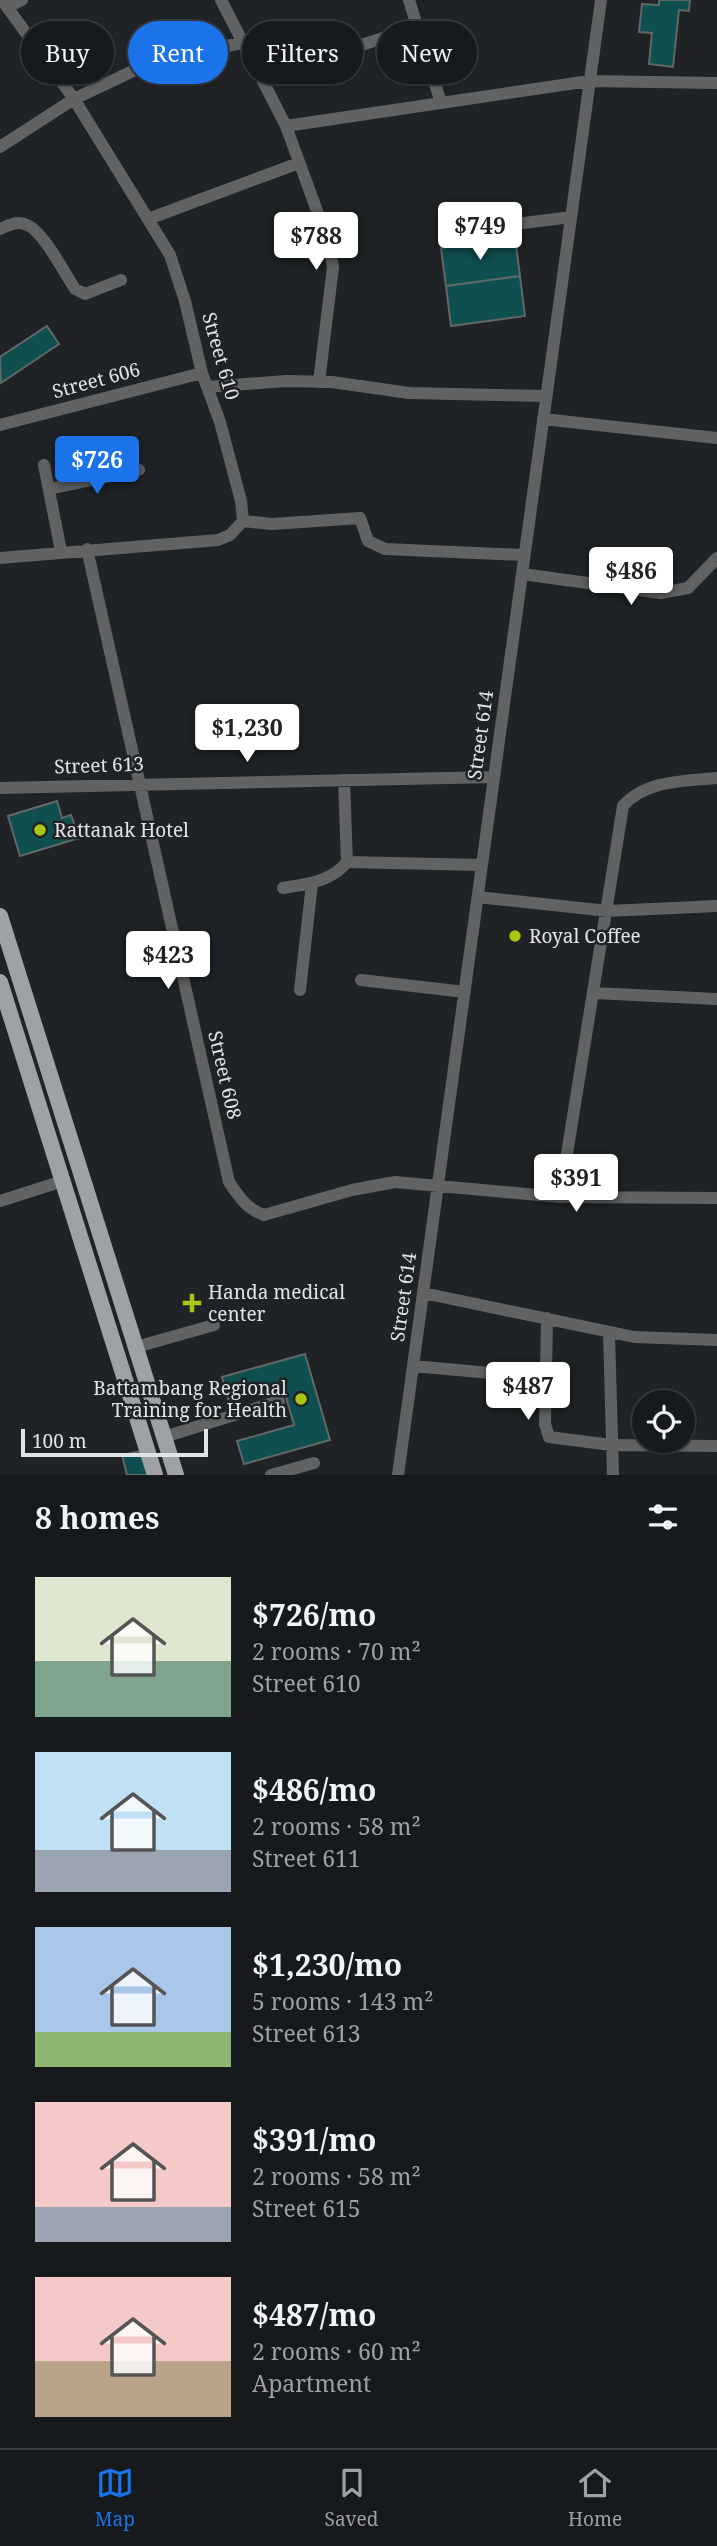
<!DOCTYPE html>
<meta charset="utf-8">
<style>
:root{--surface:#171a1c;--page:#242729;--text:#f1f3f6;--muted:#9ea1a3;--line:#36383b;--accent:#1a73e8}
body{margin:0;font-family:"Noto Serif",serif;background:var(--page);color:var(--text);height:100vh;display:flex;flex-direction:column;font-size:26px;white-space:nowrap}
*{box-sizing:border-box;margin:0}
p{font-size:23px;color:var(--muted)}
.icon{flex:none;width:38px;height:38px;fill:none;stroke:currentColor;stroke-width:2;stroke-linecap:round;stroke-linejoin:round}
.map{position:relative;height:1475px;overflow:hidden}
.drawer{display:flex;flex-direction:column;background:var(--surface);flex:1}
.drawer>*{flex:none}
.hud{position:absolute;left:21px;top:21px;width:676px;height:63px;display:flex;gap:14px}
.controls{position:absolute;left:632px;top:1390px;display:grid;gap:14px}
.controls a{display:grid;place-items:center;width:63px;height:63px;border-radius:50%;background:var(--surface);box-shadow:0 2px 5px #0004,0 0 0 2px var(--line);font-size:35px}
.scale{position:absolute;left:21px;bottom:18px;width:187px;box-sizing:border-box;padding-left:7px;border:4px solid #e1e4e5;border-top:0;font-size:19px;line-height:24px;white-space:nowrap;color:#e1e4e5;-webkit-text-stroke:5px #1f2325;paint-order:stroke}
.price{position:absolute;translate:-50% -60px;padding:0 16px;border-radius:7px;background:#fff;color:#222;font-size:23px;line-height:46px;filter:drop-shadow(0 2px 4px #0008)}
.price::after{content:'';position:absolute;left:50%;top:42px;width:21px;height:16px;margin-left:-10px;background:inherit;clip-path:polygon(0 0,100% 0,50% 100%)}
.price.selected{background:var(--accent);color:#fff}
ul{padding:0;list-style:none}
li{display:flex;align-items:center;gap:21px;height:175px;padding:0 35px}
li span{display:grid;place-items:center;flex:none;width:196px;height:140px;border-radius:0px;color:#555}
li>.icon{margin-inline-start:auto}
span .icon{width:84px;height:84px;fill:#fffc;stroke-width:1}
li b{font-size:30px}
h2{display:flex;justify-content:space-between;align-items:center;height:84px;padding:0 35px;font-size:30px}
.pill{padding:0 24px;border-radius:32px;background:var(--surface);box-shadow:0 2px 5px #0004,0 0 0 2px var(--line);font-size:24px;line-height:63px}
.pill.selected{background:var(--accent);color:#fff}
.menu{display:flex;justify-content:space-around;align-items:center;height:98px;border-top:2px solid var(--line);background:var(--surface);font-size:19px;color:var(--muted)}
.menu a{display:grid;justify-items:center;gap:4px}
.menu .selected{color:var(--accent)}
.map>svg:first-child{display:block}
.building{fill:#104f4f;stroke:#616767;stroke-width:2}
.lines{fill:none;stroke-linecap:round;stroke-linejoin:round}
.minor{stroke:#606263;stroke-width:12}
.major{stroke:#9ea2a5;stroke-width:16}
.poi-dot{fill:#abc615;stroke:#1f2325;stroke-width:2.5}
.labels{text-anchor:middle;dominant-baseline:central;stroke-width:5;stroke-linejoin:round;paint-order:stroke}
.street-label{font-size:19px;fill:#e1e4e5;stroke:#1f2325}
.poi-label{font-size:19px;fill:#e1e4e5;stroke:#1f2325;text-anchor:start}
</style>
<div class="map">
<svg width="717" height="1475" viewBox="0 0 717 1475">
<rect width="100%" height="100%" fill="#1f2325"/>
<path class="building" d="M659 0H690L689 11 679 10 673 67 649 64 652 33 639 32 642 4 659 5Z
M515 238 520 276 446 286 441 248Z
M520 276 525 316 451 326 446 286Z
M47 326 59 344 1 383 0 357Z
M57 801 62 818 71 815 79 838 20 856 8 816Z
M305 1354 330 1440 244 1464 237 1441 294 1425 282 1383 228 1399 222 1377Z
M146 1450 151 1475H127L122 1455Z"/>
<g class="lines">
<path class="minor" d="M221 0 286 126 328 241 333 267 319 382
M409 0 441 103
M8 7 22 0
M340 52 417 27
M286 126 589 81 717 83
M0 147 74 99 156 60 242 43
M148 219 299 163
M0 229C9 225 18 220 27 225 43 231 65 274 75 289L85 294 121 280
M460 231 571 217
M207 387 286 381 332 382 409 393 546 396
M543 419 717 438
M0 425 202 373
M44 465 61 551
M49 489 139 470
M243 521 272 524 360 518 368 541 385 549 524 555
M87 549 229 1182C239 1197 247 1209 264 1215L352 1190 395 1182 560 1197 717 1198
M0 558 218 540 230 535 243 521 241 501 220 422 202 373 185 301 170 255 74 99 2 0
M522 574 661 593 688 588 717 558
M344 780 347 862
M0 788 494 777
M283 888C306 884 331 882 347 862L482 865
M478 897 608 911 717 906
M361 980 465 992
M300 990 312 884
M594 993 717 999
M560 1197 623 806C645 780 686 781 717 778
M0 1201 63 1181
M423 1293 634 1337 717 1340
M547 1318 545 1424 549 1437 611 1445 717 1446
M609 1333 613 1475
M136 1347 214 1325
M413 1366 545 1378
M164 1437 279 1401
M271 1475 314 1463
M398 1475 601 0"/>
<path class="major" d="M0 916 176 1475
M0 982 155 1475"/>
</g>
<g class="poi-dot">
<circle cx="40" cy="830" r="7"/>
<circle cx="515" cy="936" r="7"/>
<path d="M188.5 1292.5h7v7h7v7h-7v7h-7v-7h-7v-7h7z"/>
<circle cx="301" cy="1399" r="7"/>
</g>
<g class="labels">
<g class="street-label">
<text transform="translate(221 356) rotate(74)">Street 610</text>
<text transform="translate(96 380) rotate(-15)">Street 606</text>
<text transform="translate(480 735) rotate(-82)">Street 614</text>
<text transform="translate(99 765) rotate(-2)">Street 613</text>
<text transform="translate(225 1075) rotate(77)">Street 608</text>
<text transform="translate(403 1297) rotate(-82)">Street 614</text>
</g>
<g class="poi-label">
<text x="54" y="830">Rattanak Hotel</text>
<text x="529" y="936">Royal Coffee</text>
<text x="208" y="1292">Handa medical<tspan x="208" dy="22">center</tspan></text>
<text x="287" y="1388" text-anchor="end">Battambang Regional<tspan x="287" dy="22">Training for Health</tspan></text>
</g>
</g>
</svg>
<div class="controls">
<a><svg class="icon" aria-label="locate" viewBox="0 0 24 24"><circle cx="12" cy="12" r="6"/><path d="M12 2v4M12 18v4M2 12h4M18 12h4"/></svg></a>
</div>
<div class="scale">100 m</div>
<b class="price" style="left:480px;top:262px">$749</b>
<b class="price" style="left:316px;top:272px">$788</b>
<b class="price selected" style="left:97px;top:496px">$726</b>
<b class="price" style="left:631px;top:607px">$486</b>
<b class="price" style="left:247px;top:764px">$1,230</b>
<b class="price" style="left:168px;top:991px">$423</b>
<b class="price" style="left:576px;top:1214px">$391</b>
<b class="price" style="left:528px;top:1422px">$487</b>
<div class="hud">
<a class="pill">Buy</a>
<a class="pill selected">Rent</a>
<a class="pill">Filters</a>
<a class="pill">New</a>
</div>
</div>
<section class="drawer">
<h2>8 homes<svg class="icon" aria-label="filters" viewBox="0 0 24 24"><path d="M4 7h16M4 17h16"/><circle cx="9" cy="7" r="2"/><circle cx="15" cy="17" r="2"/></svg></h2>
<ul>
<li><span style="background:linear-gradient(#dfe7d0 60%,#7fa58c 0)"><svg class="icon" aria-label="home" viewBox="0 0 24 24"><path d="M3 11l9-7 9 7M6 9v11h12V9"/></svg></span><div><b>$726/mo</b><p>2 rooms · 70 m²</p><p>Street 610</p></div></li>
<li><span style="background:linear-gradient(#bfe0f5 70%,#9aa5b1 0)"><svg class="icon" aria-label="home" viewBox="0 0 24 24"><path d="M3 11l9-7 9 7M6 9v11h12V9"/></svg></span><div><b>$486/mo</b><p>2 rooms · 58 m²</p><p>Street 611</p></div></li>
<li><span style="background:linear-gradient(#a9c7e8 75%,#8fb573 0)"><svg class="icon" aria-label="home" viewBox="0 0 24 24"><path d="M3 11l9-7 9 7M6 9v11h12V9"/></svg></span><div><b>$1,230/mo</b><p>5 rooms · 143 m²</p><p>Street 613</p></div></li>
<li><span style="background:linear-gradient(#f6c9c9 75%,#9aa5b1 0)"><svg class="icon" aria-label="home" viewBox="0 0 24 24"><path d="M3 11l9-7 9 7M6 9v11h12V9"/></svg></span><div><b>$391/mo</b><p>2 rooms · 58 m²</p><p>Street 615</p></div></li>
<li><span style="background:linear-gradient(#f6c9c9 60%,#b9a48a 0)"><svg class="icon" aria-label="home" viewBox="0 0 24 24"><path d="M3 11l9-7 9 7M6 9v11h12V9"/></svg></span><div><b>$487/mo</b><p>2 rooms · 60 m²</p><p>Apartment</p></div></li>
</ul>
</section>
<nav class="menu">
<a class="selected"><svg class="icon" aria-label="map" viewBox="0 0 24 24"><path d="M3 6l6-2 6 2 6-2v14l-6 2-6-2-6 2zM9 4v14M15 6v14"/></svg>Map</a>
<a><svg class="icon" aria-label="saved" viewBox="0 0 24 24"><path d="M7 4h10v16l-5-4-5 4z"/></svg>Saved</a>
<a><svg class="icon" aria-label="home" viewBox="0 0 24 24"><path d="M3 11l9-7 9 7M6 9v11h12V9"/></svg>Home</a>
</nav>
